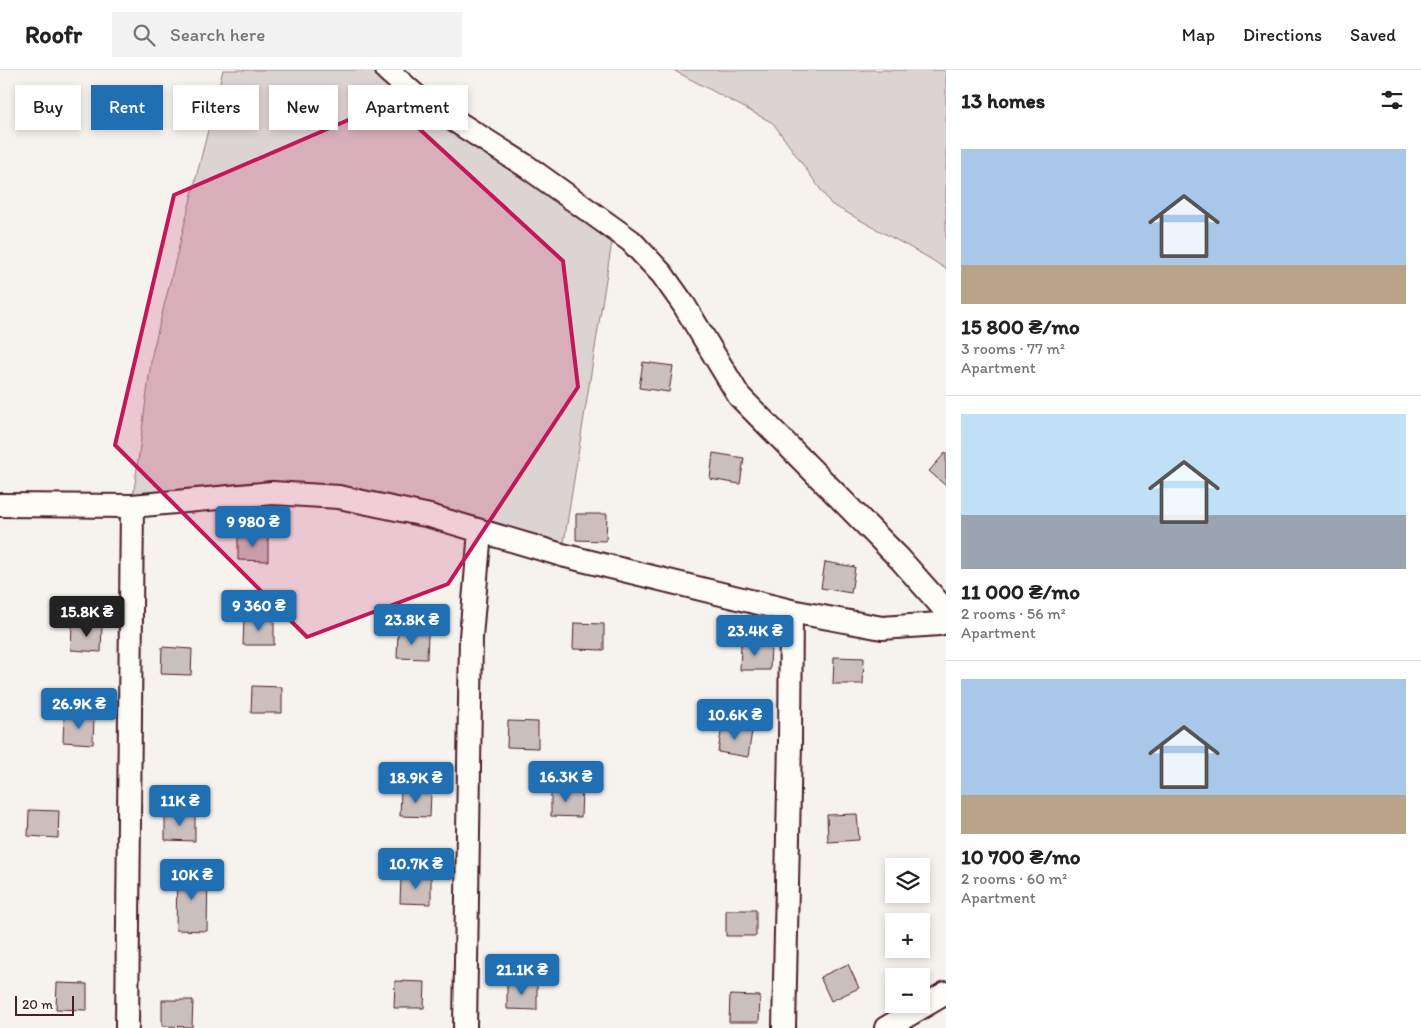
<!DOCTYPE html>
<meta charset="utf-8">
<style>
:root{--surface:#fff;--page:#f2f2f2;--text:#222;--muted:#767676;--line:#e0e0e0;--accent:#1f6fb2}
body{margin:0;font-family:Itim,sans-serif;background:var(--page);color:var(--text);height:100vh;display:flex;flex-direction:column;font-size:19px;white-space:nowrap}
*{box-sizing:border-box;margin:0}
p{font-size:16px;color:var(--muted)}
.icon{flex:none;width:28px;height:28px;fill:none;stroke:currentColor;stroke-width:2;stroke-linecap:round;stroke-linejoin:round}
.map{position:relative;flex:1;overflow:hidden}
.side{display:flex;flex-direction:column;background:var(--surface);width:475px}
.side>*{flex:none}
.hud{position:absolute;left:15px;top:15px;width:475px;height:45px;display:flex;gap:10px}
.controls{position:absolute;left:885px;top:788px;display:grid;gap:10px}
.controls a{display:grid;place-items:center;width:45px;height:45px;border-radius:0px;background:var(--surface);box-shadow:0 2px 8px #0003;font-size:25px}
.scale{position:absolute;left:15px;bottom:12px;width:59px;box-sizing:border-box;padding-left:5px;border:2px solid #4a1f2b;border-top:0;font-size:14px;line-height:18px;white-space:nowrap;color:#4a1f2b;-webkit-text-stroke:4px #fdfcf7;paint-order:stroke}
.price{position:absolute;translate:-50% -42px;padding:0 11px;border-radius:5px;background:var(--accent);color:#fff;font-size:16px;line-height:32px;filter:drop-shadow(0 1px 2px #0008)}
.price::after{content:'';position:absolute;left:50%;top:30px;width:15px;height:11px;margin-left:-8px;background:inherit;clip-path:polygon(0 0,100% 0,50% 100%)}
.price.current{background:#222;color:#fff}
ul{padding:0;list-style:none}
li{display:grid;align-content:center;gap:10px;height:265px;padding:0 15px}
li+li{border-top:1px solid var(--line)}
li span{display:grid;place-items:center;height:155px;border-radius:0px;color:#555}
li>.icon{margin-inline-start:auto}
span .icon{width:90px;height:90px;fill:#fffc;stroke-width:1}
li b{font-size:21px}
h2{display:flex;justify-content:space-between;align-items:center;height:60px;padding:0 15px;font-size:21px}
.chip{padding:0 18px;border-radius:0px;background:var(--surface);box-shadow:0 2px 8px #0003;font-size:18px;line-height:45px}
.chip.current{background:var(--accent);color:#fff}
header{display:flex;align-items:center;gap:30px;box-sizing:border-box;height:70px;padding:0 25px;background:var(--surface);border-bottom:1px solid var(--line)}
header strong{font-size:24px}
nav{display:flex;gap:28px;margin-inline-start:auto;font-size:18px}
.search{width:350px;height:45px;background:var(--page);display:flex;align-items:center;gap:12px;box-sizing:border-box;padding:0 18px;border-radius:0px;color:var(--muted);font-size:19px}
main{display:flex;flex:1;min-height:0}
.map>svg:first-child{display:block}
.green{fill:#dcd4d2;stroke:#937a7e}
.building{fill:#cbbfbe;stroke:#4a1f2b}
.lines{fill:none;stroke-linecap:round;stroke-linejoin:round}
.minor-casing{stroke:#4a1f2b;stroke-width:26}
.minor{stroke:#fdfcf7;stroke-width:22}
.marked{fill:#c2185b;fill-opacity:0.2;stroke:#c2185b;stroke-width:4;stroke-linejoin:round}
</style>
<header>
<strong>Roofr</strong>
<div class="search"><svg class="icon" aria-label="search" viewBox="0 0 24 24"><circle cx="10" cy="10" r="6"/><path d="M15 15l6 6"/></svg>Search here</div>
<nav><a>Map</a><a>Directions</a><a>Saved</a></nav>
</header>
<main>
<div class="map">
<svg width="946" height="958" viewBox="0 0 946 958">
<rect width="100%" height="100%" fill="#f6f3ef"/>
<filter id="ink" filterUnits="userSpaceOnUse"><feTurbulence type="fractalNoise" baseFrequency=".02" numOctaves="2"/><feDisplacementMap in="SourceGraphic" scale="10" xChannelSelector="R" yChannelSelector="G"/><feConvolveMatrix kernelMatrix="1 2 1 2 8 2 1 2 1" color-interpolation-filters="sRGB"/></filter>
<g filter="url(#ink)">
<path class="green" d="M223 0H387L614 159 562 485 339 427 132 436 152 284Z
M673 0H946V199L929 188 831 134 773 53Z"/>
<path class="building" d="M643 292 673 296 669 322 639 318Z
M946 382V416L929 401Z
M713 383 744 388 740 414 710 409Z
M576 444H607L606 471 576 470Z
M238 464 268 465V491L238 490Z
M825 492 855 497 851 523 821 518Z
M244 548 274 549V575H243Z
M574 553 604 554V580L573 579Z
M72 554 102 555 101 582 71 580Z
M398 562 428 563 427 589 397 588Z
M741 573 771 574 770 600H740Z
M162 577 192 579 191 605 161 604Z
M834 587 864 588 863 614H833Z
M252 616 282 617V643H251Z
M64 646 94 647 93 674 63 672Z
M508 651 538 652V678L507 677Z
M722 656 752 661 748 687 718 682Z
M401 720 431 721 430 747 400 746Z
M551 720H582L581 747 551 746Z
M29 740 59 741 58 768 28 766Z
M165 744H195V771L165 770Z
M857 744 859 770 828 772 827 745Z
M177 801 208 802 207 861 176 860Z
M401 807H431V834L400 833Z
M726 840H756V866H726Z
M848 894 859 918 831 931 820 907Z
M395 911 425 912 424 938H394Z
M57 913 87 914V940L56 939Z
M507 913 537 914V940L507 939Z
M730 925 760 926 759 952H729Z
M162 930H193L192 957 162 956Z"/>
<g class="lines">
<defs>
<path id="minor" d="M387 0 416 26 526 96 631 171 662 204 684 235 739 326 900 489 946 541
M0 435 132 436 272 423 339 427 430 446 562 485 791 541 882 558 939 554 946 552
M127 958 132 436
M465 958 471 567 480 461
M784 958 790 671 791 541
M886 958 946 923"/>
</defs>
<use href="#minor" class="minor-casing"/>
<use href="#minor" class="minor"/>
</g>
</g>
<path class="marked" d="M390 32 563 191 578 317 448 514 307 567 115 375 174 125Z"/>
</svg>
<div class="controls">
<a><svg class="icon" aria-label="layers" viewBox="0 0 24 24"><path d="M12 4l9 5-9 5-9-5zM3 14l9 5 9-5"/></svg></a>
<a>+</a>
<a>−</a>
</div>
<div class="scale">20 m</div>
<b class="price" style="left:253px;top:478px">9 980 ₴</b>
<b class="price" style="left:259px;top:562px">9 360 ₴</b>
<b class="price current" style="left:87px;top:568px">15.8K ₴</b>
<b class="price" style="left:412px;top:576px">23.8K ₴</b>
<b class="price" style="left:755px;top:587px">23.4K ₴</b>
<b class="price" style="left:79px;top:660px">26.9K ₴</b>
<b class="price" style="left:735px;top:671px">10.6K ₴</b>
<b class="price" style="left:566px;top:733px">16.3K ₴</b>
<b class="price" style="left:416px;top:734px">18.9K ₴</b>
<b class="price" style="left:180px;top:757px">11K ₴</b>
<b class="price" style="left:416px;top:820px">10.7K ₴</b>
<b class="price" style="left:192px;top:831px">10K ₴</b>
<b class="price" style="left:522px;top:926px">21.1K ₴</b>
<div class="hud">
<a class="chip">Buy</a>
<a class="chip current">Rent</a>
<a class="chip">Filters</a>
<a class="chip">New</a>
<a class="chip">Apartment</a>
</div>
</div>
<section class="side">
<h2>13 homes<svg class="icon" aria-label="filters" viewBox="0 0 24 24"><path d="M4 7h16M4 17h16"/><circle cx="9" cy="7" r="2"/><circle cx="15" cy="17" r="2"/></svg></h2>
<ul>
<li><span style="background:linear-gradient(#a9c7e8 75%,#b9a48a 0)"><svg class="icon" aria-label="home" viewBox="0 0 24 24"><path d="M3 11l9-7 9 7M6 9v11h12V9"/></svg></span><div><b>15 800 ₴/mo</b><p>3 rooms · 77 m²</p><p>Apartment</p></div></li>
<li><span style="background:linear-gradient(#bfe0f5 65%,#9aa5b1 0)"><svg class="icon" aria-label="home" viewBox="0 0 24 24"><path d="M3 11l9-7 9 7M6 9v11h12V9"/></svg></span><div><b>11 000 ₴/mo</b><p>2 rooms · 56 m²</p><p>Apartment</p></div></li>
<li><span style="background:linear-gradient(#a9c7e8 75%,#b9a48a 0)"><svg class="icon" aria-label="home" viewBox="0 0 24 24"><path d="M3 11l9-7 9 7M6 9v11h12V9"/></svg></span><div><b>10 700 ₴/mo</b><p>2 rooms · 60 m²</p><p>Apartment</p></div></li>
</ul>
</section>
</main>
